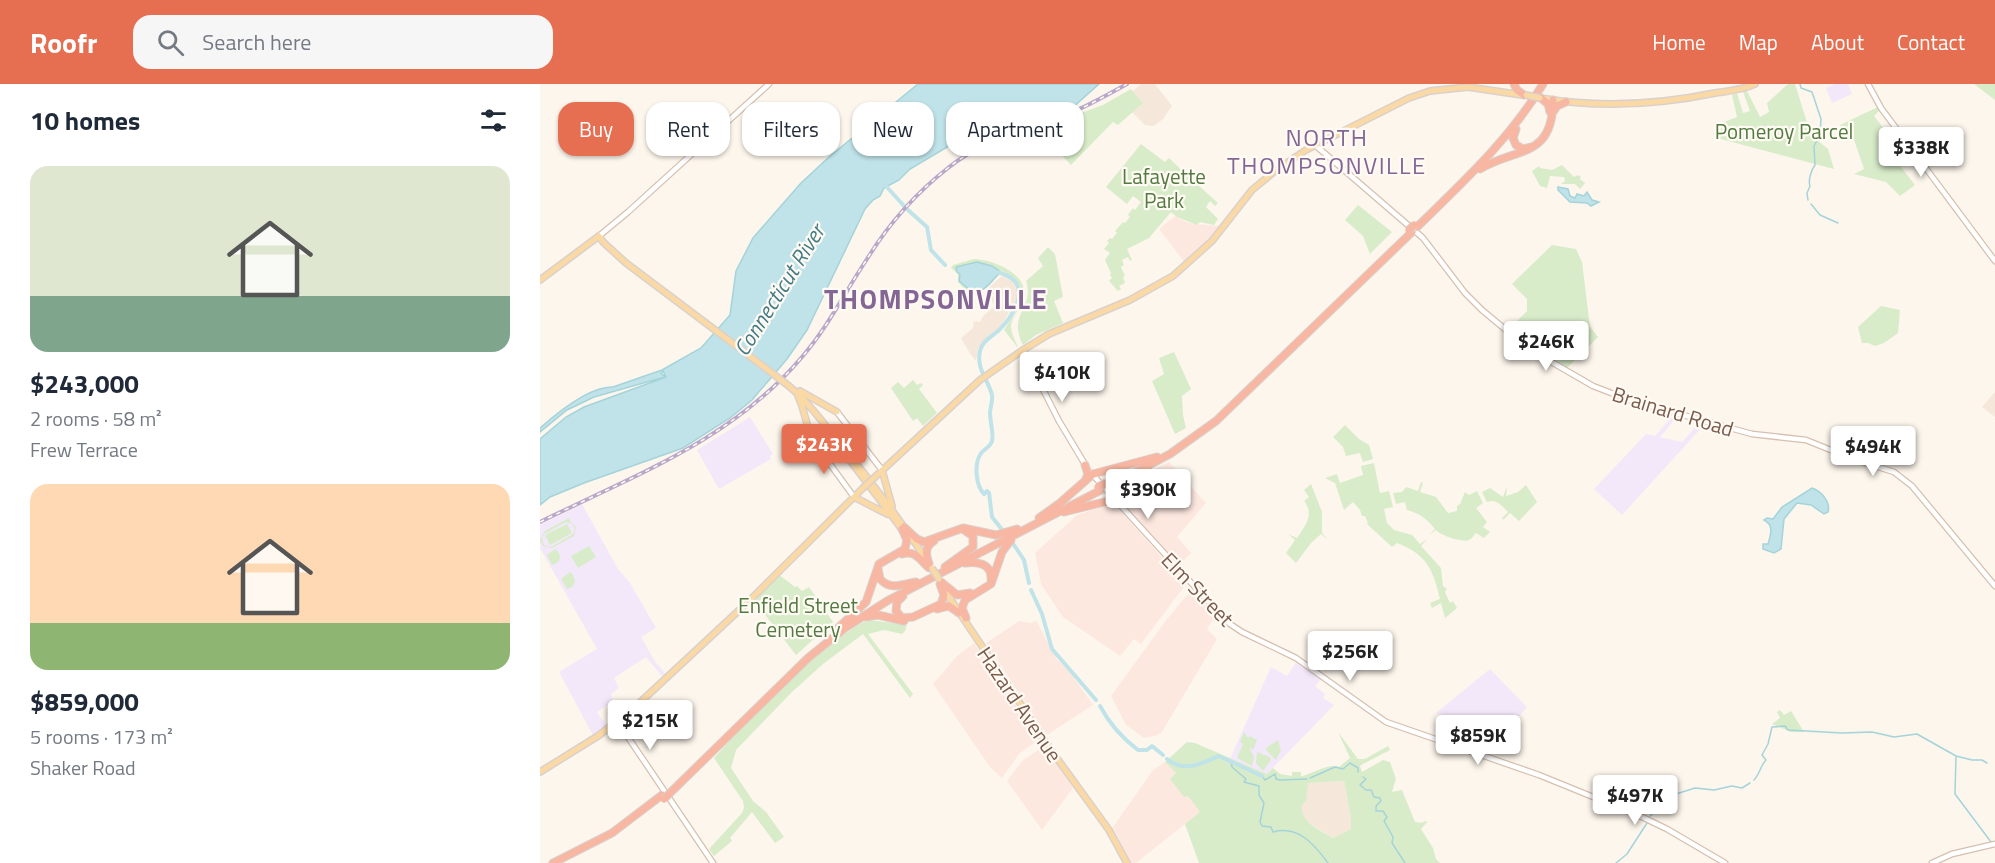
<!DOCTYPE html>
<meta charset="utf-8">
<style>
:root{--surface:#fff;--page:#f6f6f7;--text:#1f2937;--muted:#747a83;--accent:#e76f51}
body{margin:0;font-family:"Titillium Web",sans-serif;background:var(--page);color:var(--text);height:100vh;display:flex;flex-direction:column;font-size:22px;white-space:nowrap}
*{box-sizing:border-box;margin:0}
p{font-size:20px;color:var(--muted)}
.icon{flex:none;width:33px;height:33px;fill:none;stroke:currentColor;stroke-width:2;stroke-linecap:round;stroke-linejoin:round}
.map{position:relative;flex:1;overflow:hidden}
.details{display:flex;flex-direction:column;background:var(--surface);width:540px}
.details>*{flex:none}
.hud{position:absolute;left:18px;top:18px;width:570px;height:54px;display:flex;gap:12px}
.price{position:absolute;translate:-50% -51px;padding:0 14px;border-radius:6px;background:#fff;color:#222;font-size:20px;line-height:39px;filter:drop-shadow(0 2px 3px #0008)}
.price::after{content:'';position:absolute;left:50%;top:36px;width:18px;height:14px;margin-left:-9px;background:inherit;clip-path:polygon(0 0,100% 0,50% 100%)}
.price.current{background:var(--accent);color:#fff}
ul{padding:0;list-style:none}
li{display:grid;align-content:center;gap:12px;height:318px;padding:0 30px}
li span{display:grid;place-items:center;height:186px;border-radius:18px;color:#555}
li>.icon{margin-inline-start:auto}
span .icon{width:108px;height:108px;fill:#fffc;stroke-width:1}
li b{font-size:26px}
h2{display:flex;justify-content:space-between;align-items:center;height:72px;padding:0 30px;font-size:26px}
.tag{padding:0 21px;border-radius:18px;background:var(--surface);box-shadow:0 2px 4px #0004;font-size:21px;line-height:54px}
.tag.current{background:var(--accent);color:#fff}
header{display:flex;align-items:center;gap:36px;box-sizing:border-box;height:84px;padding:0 30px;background:var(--accent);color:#fff}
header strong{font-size:28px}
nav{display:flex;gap:33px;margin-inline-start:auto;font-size:21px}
.search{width:420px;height:54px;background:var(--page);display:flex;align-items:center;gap:15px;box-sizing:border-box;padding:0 21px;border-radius:18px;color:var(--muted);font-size:22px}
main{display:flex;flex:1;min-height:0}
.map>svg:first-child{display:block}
.residential{fill:#f5e8da}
.commercial{fill:#fde8e0}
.education{fill:#f3e8fa}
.green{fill:#d8ecc9;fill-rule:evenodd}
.water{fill:#bfe3e8;stroke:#a5d3da;stroke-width:1.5}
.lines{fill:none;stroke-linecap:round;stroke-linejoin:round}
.stream{stroke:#a5d3da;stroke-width:1.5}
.river{stroke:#bfe3e8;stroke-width:4}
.secondary-casing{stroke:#d6c0b0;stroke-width:7}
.primary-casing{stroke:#dad1cd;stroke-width:8}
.motorway-casing{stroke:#dad1cd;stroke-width:9}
.secondary{stroke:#fff;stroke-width:4.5}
.primary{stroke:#fbd9a5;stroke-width:5}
.motorway{stroke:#f7b7a3;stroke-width:7}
.rail-casing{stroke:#b9a8c9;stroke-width:4}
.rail{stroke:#fffaf3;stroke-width:1.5;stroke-dasharray:4.5;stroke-linecap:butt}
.primary-bridge-casing{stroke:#dad1cd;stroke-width:8;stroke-linecap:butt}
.motorway-bridge-casing{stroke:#dad1cd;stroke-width:9;stroke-linecap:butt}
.primary-bridge{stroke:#fbd9a5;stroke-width:5}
.motorway-bridge{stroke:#f7b7a3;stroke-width:7}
.labels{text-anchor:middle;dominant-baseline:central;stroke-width:4.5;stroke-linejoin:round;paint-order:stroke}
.park-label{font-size:21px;fill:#537a41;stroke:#fffaf3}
.street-label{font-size:21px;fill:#7a5c4d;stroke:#fffaf3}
.water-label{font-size:22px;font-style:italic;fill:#437c86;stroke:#fffaf3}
.quarter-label{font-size:24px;letter-spacing:1.5px;fill:#846695;stroke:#fffaf3}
.district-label{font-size:27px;font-weight:bold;letter-spacing:1.5px;fill:#846695;stroke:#fffaf3}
</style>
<header>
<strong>Roofr</strong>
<div class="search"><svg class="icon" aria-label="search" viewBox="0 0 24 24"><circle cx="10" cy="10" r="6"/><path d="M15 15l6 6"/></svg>Search here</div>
<nav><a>Home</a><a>Map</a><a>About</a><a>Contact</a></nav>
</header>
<main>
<section class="details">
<h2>10 homes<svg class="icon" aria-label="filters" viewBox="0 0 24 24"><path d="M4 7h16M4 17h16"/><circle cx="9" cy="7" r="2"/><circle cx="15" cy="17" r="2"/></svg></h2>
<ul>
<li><span style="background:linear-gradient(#dfe7d0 70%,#7fa58c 0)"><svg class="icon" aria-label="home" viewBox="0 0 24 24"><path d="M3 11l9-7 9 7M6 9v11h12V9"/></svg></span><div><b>$243,000</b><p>2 rooms · 58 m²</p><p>Frew Terrace</p></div></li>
<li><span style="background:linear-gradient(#ffd9b3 75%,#8fb573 0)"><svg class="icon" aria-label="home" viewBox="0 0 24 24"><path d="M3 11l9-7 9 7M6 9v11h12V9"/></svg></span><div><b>$859,000</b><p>5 rooms · 173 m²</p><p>Shaker Road</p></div></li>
</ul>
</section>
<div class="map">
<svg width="1455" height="779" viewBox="0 0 1455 779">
<rect width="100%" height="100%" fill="#fdf6ec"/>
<path class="residential" d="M601 0H615L632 22 623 35 614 42 605 41 592 28 603 19 593 7Z
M462 192 472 197 477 206V214L462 241 438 265 436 277 431 271 421 254 433 244 434 237 440 238 443 232 455 222 447 210 446 206Z
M1455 308V333L1442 323Z
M804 697 811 735V745L793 754 765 736 761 729 762 721 766 717 767 699Z"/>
<path class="commercial" d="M635 132 646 138 654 140 679 142 665 161 646 180 619 145Z
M629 378 666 419 637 453 651 469 639 481 580 416 615 385Z
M573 419 646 500 601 560 594 555 580 572 523 533 501 500 495 469 537 431Z
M653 508 675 532 667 545 677 555 622 648 615 652 604 654 586 641 571 612 627 535 648 510Z
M496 536 516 574 530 588 553 621 507 651 446 559 479 537 491 539Z
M434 559 499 655 479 670 462 694 450 683 393 600 417 572Z
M504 662 533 704 502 746 467 697 482 677Z
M625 678 636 689 631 696 648 711 660 728 596 779H591L573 743 613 686Z"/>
<path class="education" d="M1295 0H1308L1312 10 1292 19 1286 4Z
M1133 332 1137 333 1120 353 1142 358 1159 339 1164 341 1082 431 1054 405 1106 350 1115 352Z
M210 333 233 370 230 372 231 375 179 405 157 366Z
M42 420 78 485 90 499 116 544 101 553 114 576 125 589 122 592 106 573 74 594 79 604 71 610 73 617 57 628 67 643 54 653 19 588 57 565 0 464V441Z
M757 577 782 594 775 602 785 610 783 614 794 621 727 690 690 675 731 583 747 592Z
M950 585 987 623 974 638 941 668 911 658 920 639 896 629Z"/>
<path class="green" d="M1248 0H1255L1270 48 1281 43 1284 51 1277 56 1288 65 1294 85 1177 54 1184 38 1197 33 1192 11 1197 9 1203 29 1210 27 1202 5H1206L1220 33 1229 28 1227 19Z
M1434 0H1455V16Z
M591 5 603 19 578 41 573 38 531 81 498 46 500 44 563 21Z
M1338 23 1340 26 1334 32 1347 49 1354 43 1368 62 1354 74 1375 101 1360 112 1346 98 1314 90 1324 85 1312 50 1304 52 1300 41Z
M601 60 625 78 629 74 650 94 652 92 657 96 660 92 662 94 657 100 678 119 675 122 670 117 666 123 678 135 674 141 660 138 657 141 637 133 631 128 609 154 587 165 592 176 590 177 588 173 582 176 584 181 581 183 585 192 583 193 585 199 579 202 581 205 578 207 569 197 572 194 570 191 571 189 565 176 570 169 564 165 569 159 567 157 570 154 572 155 577 149 575 147 583 138 585 139 590 133 588 131 593 124 595 126 601 118 593 112 587 120 566 103Z
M1022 81 1034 93 1038 91 1041 93 1040 95 1045 99 1040 105 1035 100H1021L1025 97 1024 93 1010 92 1007 104 1000 102 992 87 999 82 1000 84 1012 86Z
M818 121 852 148 830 170 823 152 805 136Z
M1012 161 1036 165 1042 178 1050 243 1058 253 1025 286 968 246 987 227V215L972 200Z
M508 163 515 170 523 213 514 217 523 239 496 251 483 261C467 229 495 225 486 197L503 182 498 174Z
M434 175C454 176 491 190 483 216 480 225 472 232 471 242 471 250 476 258 478 264L464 246C481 222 494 200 460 186 453 197 447 205 435 211L428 209 418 198V190L411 184 413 181Z
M1341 222 1360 226 1358 249 1344 259 1335 262 1328 259H1322L1318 243Z
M634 268 651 305 642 312 643 331 646 344 635 350 612 297 624 290 619 274Z
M373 296 377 301 381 299 383 301 379 305 397 329 383 342 377 334 373 337 351 304 358 298 364 304Z
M805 341 819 355 829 361 833 375 823 378 820 369 806 372 803 363 793 353Z
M834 379 840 409 849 407 853 423 844 425 847 439 854 446 872 451 880 460 887 455 881 462 901 484 903 502 907 505 905 508 910 519 913 517 917 524 905 534 901 519 892 524 890 519 900 515C893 485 887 471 857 459L852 463 827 440 828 439 825 432H822L820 426 813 418 804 426 795 399 785 394 797 390 800 399 823 391 821 382Z
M881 398 883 399 880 408 896 413 908 429 917 427V422L920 420 925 408 929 411 937 407 943 419 936 424 947 438 943 443 950 448 944 454 936 449C934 451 932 455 929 456 922 459 900 451 896 446L889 451 895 445C886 434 880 430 867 426L865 418 856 420 853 409 862 408 866 403 878 407Z
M771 400 782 428V449L788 456 781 450 771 459 756 479 746 469 755 456 748 450 757 454C765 442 775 431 764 417L769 413 764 406Z
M986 401 997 418 979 437 970 429 963 436 962 434 968 428C962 422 956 414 947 418L942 408 950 404 963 413 967 402 966 412 978 408Z
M29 434 30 437 36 443 34 452 12 464 3 462 0 456 5 447ZM24 439C32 437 37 443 33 450L11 463 4 461 2 455 4 450Z
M27 440 32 449 10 461 5 451Z
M49 462 56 473 38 484 31 472Z
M15 465C23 470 21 479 12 481L7 471Z
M30 488 33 491 35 498 32 503 27 505 21 495Z
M238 490 255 503 257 502 262 507 269 503 293 538 256 571 213 515Z
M330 536 367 541 365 547 362 550 344 546 328 550 373 610 370 614 323 550 283 580 252 608 196 666 191 684 213 717 226 728 244 753 235 759 212 728 190 754 192 757 174 772 169 765 202 729 204 724 203 717 174 674 202 643 269 578 299 554 321 539Z
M1240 626 1244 631 1251 627 1264 648H1251L1232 640 1240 634 1237 628Z
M704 648 708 654 710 652 717 656 713 666 709 663 714 673 712 682 697 674 703 660 700 658Z
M798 648 818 675H825L848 662 850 666 823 680 820 682 822 688 843 676 850 678 856 695 852 708 862 706 875 738 881 739 886 737 887 738 881 745 893 764 896 775 900 779H659L645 740 660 728 648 712 644 713 630 695 636 689 625 678 647 658 655 659 727 690 733 684 740 690 752 692V688H761V692H763C774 689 788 679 799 683L810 674ZM804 697 811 735V745L793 754C780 745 760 739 762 721L766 717 768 699Z
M738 656 741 666 736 676 726 666V664Z
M717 668 730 673 731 676 723 687 716 679Z"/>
<path class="water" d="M378 0H559L532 24 517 31 489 33 419 56 370 85 359 96 344 104 340 112 333 116 325 125 267 246 247 275 212 316 190 334 143 364 44 399 10 413 0 421V355L26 333 44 323 126 293 123 287 121 289 125 293 54 313 27 326 0 348V344C17 329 49 302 73 303L122 286 161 264 190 231 196 187 213 154 261 99 289 73Z
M1018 103 1028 105 1030 112 1035 114 1037 110 1044 112 1047 108 1052 116 1059 118 1051 122 1047 119 1030 118 1018 106Z
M437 178 452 182 461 188C452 195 447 208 432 208L419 197 420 190 417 188 416 183Z
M1272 404C1281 407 1291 418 1288 428L1284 430 1271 421 1257 419 1244 435 1241 465 1234 469 1223 465V460H1228C1231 450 1234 441 1224 436L1227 434 1233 435 1242 423Z"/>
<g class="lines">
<path class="stream" d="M1260 0 1261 4 1272 8 1281 35 1280 51 1274 62 1275 81C1271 86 1268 97 1270 102L1267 109 1268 116
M1271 120 1280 131 1298 139
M1416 673 1415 710 1451 758
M691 678 692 683 706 695 704 698 719 702V711L724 719 720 738 722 742 731 743 733 748C758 741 774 760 788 779
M722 692 725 696 735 690 736 695 740 696 767 695
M823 693 826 695 820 701 826 706H831L834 713 840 714 841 717 836 722V727H843L847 733 844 737 853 753 852 759 865 779
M770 694 795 683 803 685 810 679 818 684V688
M1214 696C1220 690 1220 682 1226 676L1222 671 1228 660 1232 643 1245 642 1248 646 1302 649 1332 648 1354 653 1377 650 1416 672 1432 676H1442L1447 679
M1110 732 1136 710 1155 704 1174 706 1192 702 1202 704 1210 699
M1076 779 1087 770 1107 739"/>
<path class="river" d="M345 101 365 123
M368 126 387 143 391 166 405 181
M456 188C463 189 472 193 476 199 485 212 471 234 461 244 454 252 442 256 440 267 436 285 448 295 452 311 453 317 450 324 450 329 450 338 454 349 452 357 451 363 443 365 440 371 434 381 436 402 444 410L447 407 449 409 452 433 464 448
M472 458 484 476 489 499
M491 506 502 530 512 565 556 616
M560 622C569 639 582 654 598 666H607L612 662 623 671
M627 675C644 689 661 680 679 672L722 692"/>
<defs>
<path id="secondary" d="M1328 0 1341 24 1455 177
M775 61 883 154 925 209 942 226 966 246 1008 276 1053 302 1092 317 1212 350 1266 356 1313 375 1354 388 1372 402 1455 502
M59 152 88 128 229 0
M483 266 519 337 546 382
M297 328 342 386
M271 354 314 413
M551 389 687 538 702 548 756 574 846 638 999 691 1100 732 1127 745 1185 779
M77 637 173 779
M1392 779 1412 770 1455 760"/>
<path id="primary" d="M1000 14C1059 24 1117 21 1175 9 1188 7 1203 6 1215 0
M59 152 63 158 86 179 203 267
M0 196 59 152
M245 299C265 314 279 334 295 353 328 393 358 433 386 475
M260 307 297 328
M258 312 262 322 271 354
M303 367 361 444
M342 386 352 422
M335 393 440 296 483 266 509 250 590 216 633 192 672 157 712 106 735 87 766 66 869 14 890 7 928 3 982 11
M314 413 347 430
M405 507 516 673 569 746 587 779
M0 688 58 652 94 624 208 518 323 404"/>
<path id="motorway" d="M974 0 977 6 984 11
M1001 14 1008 20 1010 28
M1013 28 1017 22 1026 18
M976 45 973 54 976 61 983 65 991 63
M940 85C976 63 1013 75 1013 16
M877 143C923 98 969 56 1003 0
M545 381 548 390 546 395
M569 402 630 370 676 337 872 148
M524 428 576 415 608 385
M499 434 520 419 553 390 617 373
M364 443 377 455 384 458 423 444 456 451 477 445
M362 470C376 466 380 476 389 484
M425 479C438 477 452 480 451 495
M389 480C386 471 384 463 394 457
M405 483 433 463V452L424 446
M338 485 340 495C351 507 362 500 376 498
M401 498 417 511 430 509
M363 512 357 518 356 527 362 534 373 533 401 520 404 511 400 500
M397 525 409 522 419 529
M325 533 338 531 364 537
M426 534 422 524 425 516 451 500 462 468 471 456
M299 543 326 518 339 480 365 465 367 456 362 445
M130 709 268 574 305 544 347 517 561 406
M13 779 72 749 122 711"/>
</defs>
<use href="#secondary" class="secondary-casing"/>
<use href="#primary" class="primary-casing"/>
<use href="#motorway" class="motorway-casing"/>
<use href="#secondary" class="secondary"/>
<use href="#primary" class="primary"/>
<use href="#motorway" class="motorway"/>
<defs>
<path id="rail" d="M0 438C95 391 192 356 262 273 288 243 305 208 327 175 348 141 376 109 408 84 441 57 479 49 518 34 543 25 565 12 587 0"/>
</defs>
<use href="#rail" class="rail-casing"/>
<use href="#rail" class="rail"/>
<defs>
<path id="primary-bridge" d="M986 11 1000 14
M203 267 245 299
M323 404 335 393
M392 484 399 495"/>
<path id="motorway-bridge" d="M869 146 874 141
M558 403 566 399
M124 715 130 709"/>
</defs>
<use href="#primary-bridge" class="primary-bridge-casing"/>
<use href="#motorway-bridge" class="motorway-bridge-casing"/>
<use href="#primary-bridge" class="primary-bridge"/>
<use href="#motorway-bridge" class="motorway-bridge"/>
</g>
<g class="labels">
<g class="park-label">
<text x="1244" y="47">Pomeroy Parcel</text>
<text x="624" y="92">Lafayette<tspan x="624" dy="24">Park</tspan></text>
<text x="258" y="521">Enfield Street<tspan x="258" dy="24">Cemetery</tspan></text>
</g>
<g class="street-label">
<text transform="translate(1133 327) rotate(17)">Brainard Road</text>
<text transform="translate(658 505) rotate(46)">Elm Street</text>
<text transform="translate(480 620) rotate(56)">Hazard Avenue</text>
</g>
<g class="water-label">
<text transform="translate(239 206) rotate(-58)">Connecticut River</text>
</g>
<g class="quarter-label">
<text x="787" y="53">NORTH<tspan x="787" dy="28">THOMPSONVILLE</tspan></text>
</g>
<g class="district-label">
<text x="396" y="214">THOMPSONVILLE</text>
</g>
</g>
</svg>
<b class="price" style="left:1381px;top:94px">$338K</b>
<b class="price" style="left:1006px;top:288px">$246K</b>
<b class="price" style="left:522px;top:319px">$410K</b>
<b class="price current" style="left:284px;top:391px">$243K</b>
<b class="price" style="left:1333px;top:393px">$494K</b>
<b class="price" style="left:608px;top:436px">$390K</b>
<b class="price" style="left:810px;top:598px">$256K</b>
<b class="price" style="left:110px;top:667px">$215K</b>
<b class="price" style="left:938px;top:682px">$859K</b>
<b class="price" style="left:1095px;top:742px">$497K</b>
<div class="hud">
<a class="tag current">Buy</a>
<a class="tag">Rent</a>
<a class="tag">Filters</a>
<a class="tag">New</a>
<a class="tag">Apartment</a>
</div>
</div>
</main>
